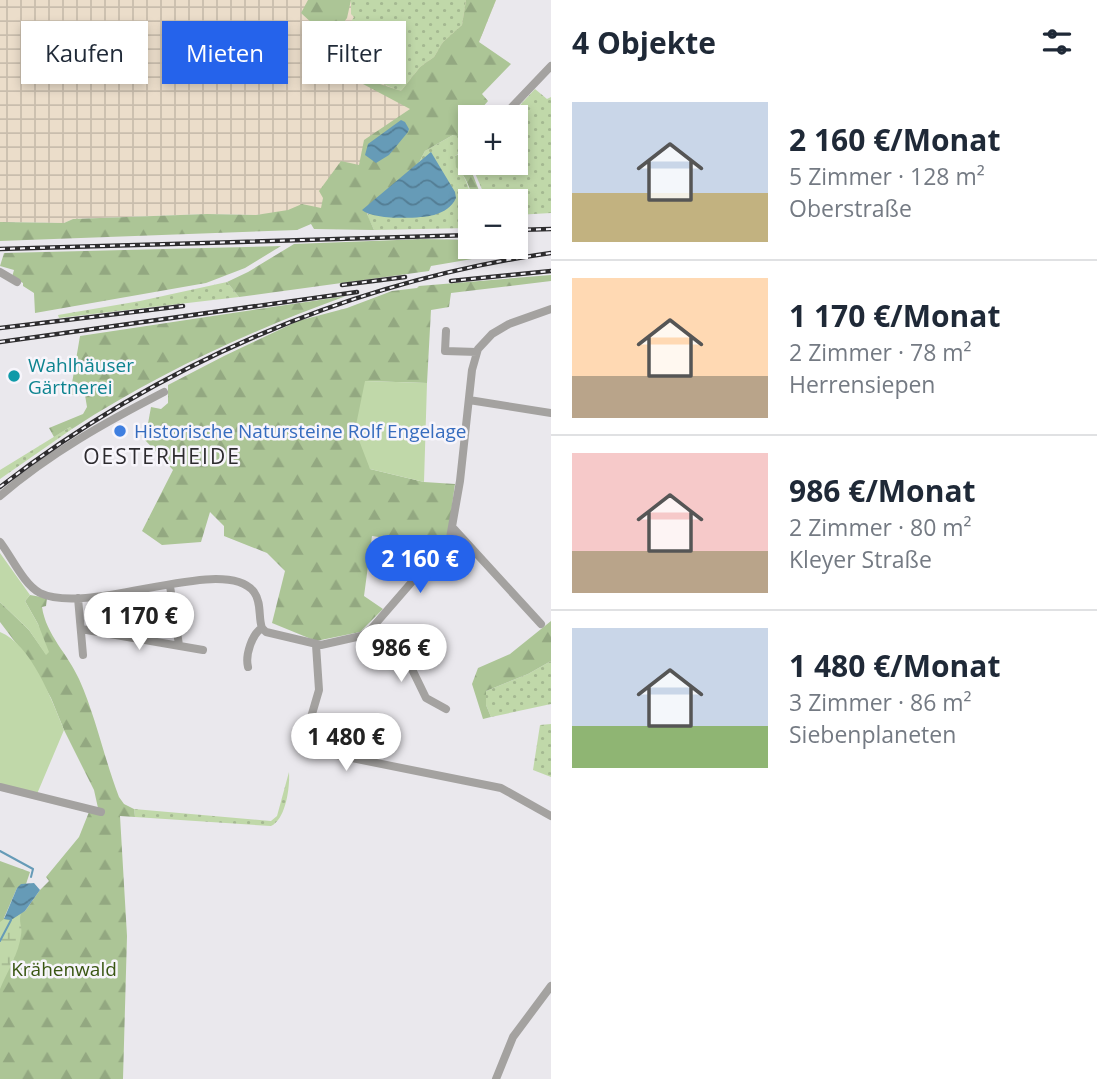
<!DOCTYPE html>
<html lang="de">
<meta charset="utf-8">
<style>
:root{--surface:#fff;--page:#f6f6f7;--text:#1f2937;--muted:#747a83;--line:#e0e1e3;--accent:#2563eb}
body{margin:0;font-family:"Open Sans",sans-serif;background:var(--page);color:var(--text);height:100vh;display:flex;flex-direction:column;font-size:26px;white-space:nowrap}
*{box-sizing:border-box;margin:0}
p{font-size:23px;color:var(--muted)}
.icon{flex:none;width:38px;height:38px;fill:none;stroke:currentColor;stroke-width:2;stroke-linecap:round;stroke-linejoin:round}
.map{position:relative;flex:1;overflow:hidden}
.side{display:flex;flex-direction:column;background:var(--surface);width:546px}
.side>*{flex:none}
.hud{position:absolute;left:21px;top:21px;width:424px;height:63px;display:flex;gap:14px}
.buttons{position:absolute;left:458px;top:105px;display:grid;gap:14px}
.buttons a{display:grid;place-items:center;width:70px;height:70px;border-radius:0px;background:var(--surface);box-shadow:0 4px 10px #0003;font-size:35px}
.price{position:absolute;translate:-50% -60px;padding:0 16px;border-radius:24px;background:#fff;color:#222;font-size:23px;line-height:46px;filter:drop-shadow(0 2px 4px #0008)}
.price::after{content:'';position:absolute;left:50%;top:42px;width:21px;height:16px;margin-left:-10px;background:inherit;clip-path:polygon(0 0,100% 0,50% 100%)}
.price.on{background:var(--accent);color:#fff}
ul{padding:0;list-style:none}
li{display:flex;align-items:center;gap:21px;height:175px;padding:0 21px}
li+li{border-top:2px solid var(--line)}
li span{display:grid;place-items:center;flex:none;width:196px;height:140px;border-radius:0px;color:#555}
li>.icon{margin-inline-start:auto}
span .icon{width:84px;height:84px;fill:#fffc;stroke-width:1}
li b{font-size:30px}
h2{display:flex;justify-content:space-between;align-items:center;height:84px;padding:0 21px;font-size:30px}
.tag{padding:0 24px;border-radius:0px;background:var(--surface);box-shadow:0 4px 10px #0003;font-size:24px;line-height:63px}
.tag.on{background:var(--accent);color:#fff}
main{display:flex;flex:1;min-height:0}
.map>svg:first-child{display:block}
.industrial{fill:url(#industrial-grid)}
.grass{fill:url(#grass-dots)}
.forest{fill:url(#forest-firs)}
.wetland{fill:url(#wetland-marsh)}
.green{fill:#c0d8a9}
.water{fill:url(#water-waves)}
.lines{fill:none;stroke-linecap:round;stroke-linejoin:round}
.stream{stroke:#669bb7;stroke-width:2}
.minor{stroke:#a4a2a0;stroke-width:8}
.rail-casing{stroke:#2d2c2e;stroke-width:4.5}
.rail{stroke:#f7f5fb;stroke-width:2;stroke-dasharray:5;stroke-linecap:butt}
.culture-dot{fill:#0f9aa8;stroke:#f7f5fb;stroke-width:2.5}
.shop-dot{fill:#3f7fe0;stroke:#f7f5fb;stroke-width:2.5}
.labels{text-anchor:middle;dominant-baseline:central;stroke-width:5;stroke-linejoin:round;paint-order:stroke}
.culture-label{font-size:19px;fill:#0d838f;stroke:#f7f5fb;text-anchor:start}
.shop-label{font-size:19px;fill:#366cbe;stroke:#f7f5fb;text-anchor:start}
.park-label{font-size:19px;fill:#395612;stroke:#f7f5fb}
.neighbourhood-label{font-size:21px;letter-spacing:2px;fill:#2d2b2f;stroke:#f7f5fb}
</style>
<main>
<div class="map">
<svg width="551" height="1079" viewBox="0 0 551 1079">
<defs>
<pattern id="industrial-grid" width="8" height="8" patternUnits="userSpaceOnUse" patternTransform="scale(1.75)"><rect width="8" height="8" fill="#ebddca"/><path d="M0 4h8M4 0v8" fill="none" stroke="#c9bdad"/></pattern>
<pattern id="grass-dots" width="8" height="8" patternUnits="userSpaceOnUse" patternTransform="scale(1.75)"><rect width="8" height="8" fill="#c0d8a9"/><path d="M2 2h.1M6 6h.1" fill="none" stroke="#a4b891" stroke-width="1.8" stroke-linecap="round"/></pattern>
<pattern id="forest-firs" width="22" height="20" patternUnits="userSpaceOnUse" patternTransform="scale(1.75)"><rect width="22" height="20" fill="#acc596"/><path d="M5 1l3.5 6h-7zM16 11l3.5 6h-7z" fill="#93a881"/></pattern>
<pattern id="wetland-marsh" width="20" height="14" patternUnits="userSpaceOnUse" patternTransform="scale(1.75)"><rect width="20" height="14" fill="#c0d8a9"/><path d="M1 5h8M5 5V1M11 12h8M15 12V8" fill="none" stroke="#a4b891"/></pattern>
<pattern id="water-waves" width="16" height="10" patternUnits="userSpaceOnUse" patternTransform="scale(1.75)"><rect width="16" height="10" fill="#669bb7"/><path d="M0 5q4-4 8 0t8 0" fill="none" stroke="#537d94"/></pattern>
</defs>
<rect width="100%" height="100%" fill="#eae8ed"/>
<path class="industrial" d="M0 0H496L479 42 349 228 302 211 256 215 207 214 73 219 64 223 0 222Z"/>
<path class="grass" d="M351 0H466L462 25 443 42 434 57 420 67 401 91C371 81 367 74 350 48L352 39 337 43 354 17 351 14Z
M535 89 547 99 551 97V213L516 215V201H487L465 150 455 156C456 167 460 169 464 177 472 192 475 212 468 228L374 230 367 215 413 174 425 151 453 135 460 136 461 124 471 118V163H516V117H471C482 111 497 115 509 117Z
M227 282 239 297 59 318 58 315 140 301Z
M70 427 72 429 0 479V470Z
M551 661V704L491 717 486 705V691L528 674Z
M551 724V777L533 770 540 725Z
M289 772C290 787 286 819 271 826L135 817 134 809 271 821 277 816Z"/>
<path class="forest" d="M308 0H351L347 18 333 37H327L301 13Z
M466 0H496L479 42 511 64 482 94 488 101 482 108 509 117 476 114 461 124 460 137 453 135 425 151 413 174 367 214 374 230 314 229 311 224 297 230 0 241V222L64 223 73 219 207 214 256 215 288 210 302 204 321 208 323 198 319 191 341 161 359 165 364 140 410 109 363 84 339 51 345 42 364 70 377 83 401 91 420 67 434 57 443 42 462 25Z
M464 152 463 156 469 165 480 193 478 197 483 201H472C471 189 466 176 456 167L455 156Z
M423 239 471 240V247H513V252L431 266 429 271 239 297 227 282 248 272 294 244Z
M281 246 245 268 206 283 35 313 34 293 23 286V283L12 277 14 270 0 266 4 253Z
M551 275V281L451 293 449 307 431 310 427 383 365 381 370 469 424 482 455 484 448 535 440 546 372 536 364 596 383 609 360 632 316 641 272 623 285 571 267 553 224 536V526L210 512 201 542 162 545 142 531 173 470 145 440 151 407 161 409 168 403V385L224 356 298 321 347 308 392 291 417 288 419 286Z
M346 296C250 331 158 373 72 429L70 427 54 437 49 428 83 414 87 407 85 395H70L80 336Z
M30 595 47 598 46 606 42 607C46 635 68 654 79 679 96 717 104 758 119 797L124 804 134 809 135 817 120 816 127 936 123 1079H0V861L30 872 26 884 17 888 4 918 25 911 40 890 49 881 46 877 79 837 89 812 98 808 94 790 64 730 51 698 31 663 0 622V602L29 630 46 654 38 624 25 601Z
M551 621V661L528 674 486 691V705L491 717 483 719 472 684 478 668 510 654Z"/>
<path class="wetland" d="M21 913C18 922 23 927 21 935 19 953 7 972 0 989V922L4 919 11 920Z"/>
<path class="green" d="M365 381 427 383 424 482 370 469 355 430Z
M0 553 30 595 25 601 38 624 49 652 46 655 29 630 0 602Z
M0 632C31 644 52 700 64 730L37 794 0 784Z"/>
<path class="water" d="M401 120 405 122 409 129 408 132 389 155 376 163 365 155 368 144Z
M431 152 455 192 456 198C452 207 444 212 434 215 419 219 373 220 362 210Z
M34 883 40 890 25 911 11 920 4 919 17 888 21 884Z"/>
<g class="lines">
<path class="stream" d="M0 851 33 869 31 877
M0 941 11 920"/>
<path class="minor" d="M509 110 551 66
M0 272 17 282
M446 331 445 351 477 352
M469 400 551 413
M0 496C50 453 106 422 164 392
M454 529 541 624
M0 542C11 556 24 585 40 593 90 617 224 553 254 592 262 603 258 617 262 628
M170 586 179 645
M146 597 152 640
M78 598 83 655
M124 602 127 636
M262 628 266 632 321 645 361 636 371 629 450 538 460 481 472 370 478 349 492 334 509 324 551 309
M81 629 203 650
M371 629 408 661 426 698 446 709
M316 645 319 690 302 748 501 788 551 816
M248 667C245 655 252 634 262 628
M0 787 101 812
M496 1079 513 1037 551 986"/>
<defs>
<path id="rail" d="M516 230 551 229
M0 249 471 235
M451 281 551 271
M342 285 405 277
M0 328 183 306
M0 342 357 292
M0 487C159 364 352 281 551 253"/>
</defs>
<use href="#rail" class="rail-casing"/>
<use href="#rail" class="rail"/>
</g>
<circle class="culture-dot" cx="14" cy="376" r="7"/>
<circle class="shop-dot" cx="120" cy="431" r="7"/>
<g class="labels">
<g class="culture-label">
<text x="28" y="365">Wahlhäuser<tspan x="28" dy="22">Gärtnerei</tspan></text>
</g>
<g class="shop-label">
<text x="134" y="431">Historische Natursteine Rolf Engelage</text>
</g>
<g class="park-label">
<text x="64" y="969">Krähenwald</text>
</g>
<g class="neighbourhood-label">
<text x="162" y="456">OESTERHEIDE</text>
</g>
</g>
</svg>
<div class="buttons">
<a>+</a>
<a>−</a>
</div>
<b class="price on" style="left:420px;top:595px">2 160 €</b>
<b class="price" style="left:139px;top:652px">1 170 €</b>
<b class="price" style="left:401px;top:684px">986 €</b>
<b class="price" style="left:346px;top:773px">1 480 €</b>
<div class="hud">
<a class="tag">Kaufen</a>
<a class="tag on">Mieten</a>
<a class="tag">Filter</a>
</div>
</div>
<section class="side">
<h2>4 Objekte<svg class="icon" aria-label="filters" viewBox="0 0 24 24"><path d="M4 7h16M4 17h16"/><circle cx="9" cy="7" r="2"/><circle cx="15" cy="17" r="2"/></svg></h2>
<ul>
<li><span style="background:linear-gradient(#c9d6e8 65%,#c2b280 0)"><svg class="icon" aria-label="home" viewBox="0 0 24 24"><path d="M3 11l9-7 9 7M6 9v11h12V9"/></svg></span><div><b>2 160 €/Monat</b><p>5 Zimmer · 128 m²</p><p>Oberstraße</p></div></li>
<li><span style="background:linear-gradient(#ffd9b3 70%,#b9a48a 0)"><svg class="icon" aria-label="home" viewBox="0 0 24 24"><path d="M3 11l9-7 9 7M6 9v11h12V9"/></svg></span><div><b>1 170 €/Monat</b><p>2 Zimmer · 78 m²</p><p>Herrensiepen</p></div></li>
<li><span style="background:linear-gradient(#f6c9c9 70%,#b9a48a 0)"><svg class="icon" aria-label="home" viewBox="0 0 24 24"><path d="M3 11l9-7 9 7M6 9v11h12V9"/></svg></span><div><b>986 €/Monat</b><p>2 Zimmer · 80 m²</p><p>Kleyer Straße</p></div></li>
<li><span style="background:linear-gradient(#c9d6e8 70%,#8fb573 0)"><svg class="icon" aria-label="home" viewBox="0 0 24 24"><path d="M3 11l9-7 9 7M6 9v11h12V9"/></svg></span><div><b>1 480 €/Monat</b><p>3 Zimmer · 86 m²</p><p>Siebenplaneten</p></div></li>
</ul>
</section>
</main>
